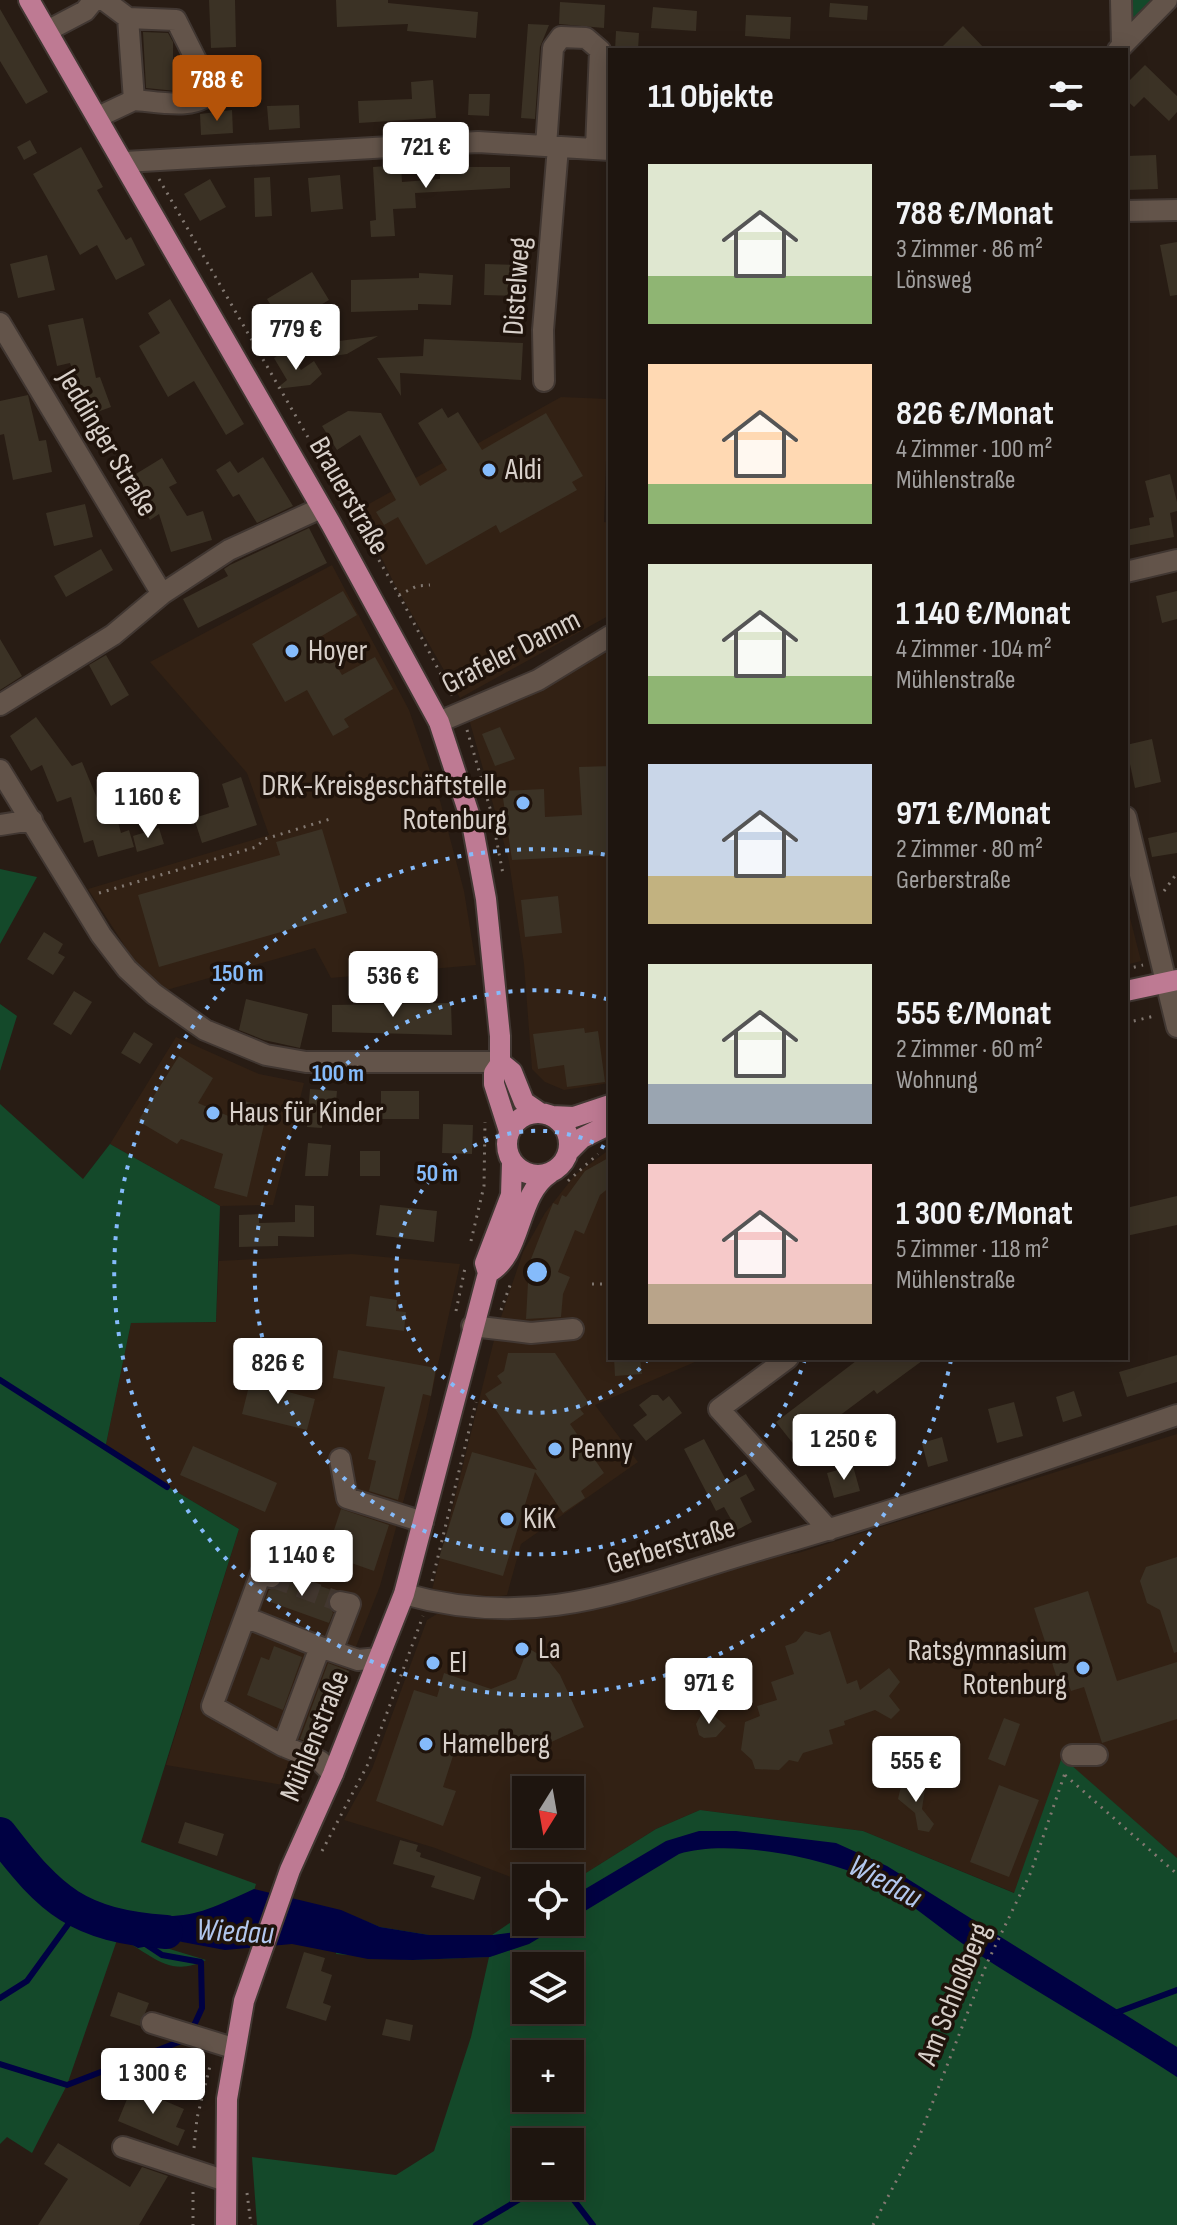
<!DOCTYPE html>
<html lang="de">
<meta charset="utf-8">
<style>
:root{--surface:#1e150f;--page:#261e18;--text:#f1f3f6;--muted:#a19f9e;--line:#3c342f;--accent:#b45309}
body{margin:0;font-family:"Sofia Sans Condensed",sans-serif;background:var(--page);color:var(--text);height:100vh;display:flex;flex-direction:column;font-size:30px;white-space:nowrap}
*{box-sizing:border-box;margin:0}
p{font-size:26px;color:var(--muted)}
.icon{flex:none;width:44px;height:44px;fill:none;stroke:currentColor;stroke-width:2;stroke-linecap:round;stroke-linejoin:round}
.map{position:relative;flex:1;overflow:hidden}
.panel{position:absolute;left:608px;top:48px;width:520px;height:1312px;display:flex;flex-direction:column;background:var(--surface);border-radius:0px;box-shadow:0 4px 20px #0003,0 0 0 2px var(--line)}
.panel>*{flex:none}
.needle{width:52px;rotate:191deg}
.tools{position:absolute;left:512px;top:1776px;display:grid;gap:16px}
.tools a{display:grid;place-items:center;width:72px;height:72px;border-radius:0px;background:var(--surface);box-shadow:0 4px 20px #0003,0 0 0 2px var(--line);font-size:40px}
.price{position:absolute;translate:-50% -68px;padding:0 18px;border-radius:8px;background:#fff;color:#222;font-size:26px;line-height:52px;filter:drop-shadow(0 2px 4px #0008)}
.price::after{content:'';position:absolute;left:50%;top:48px;width:24px;height:18px;margin-left:-12px;background:inherit;clip-path:polygon(0 0,100% 0,50% 100%)}
.price.active{background:var(--accent);color:#fff}
ul{padding:0;list-style:none}
li{display:flex;align-items:center;gap:24px;height:200px;padding:0 40px}
li span{display:grid;place-items:center;flex:none;width:224px;height:160px;border-radius:0px;color:#555}
li>.icon{margin-inline-start:auto}
span .icon{width:96px;height:96px;fill:#fffc;stroke-width:1}
li b{font-size:34px}
h2{display:flex;justify-content:space-between;align-items:center;height:96px;padding:0 40px;font-size:34px}
.map>svg:first-child{display:block}
.built{fill:#322114;fill-rule:evenodd}
.green{fill:#14492a;fill-rule:evenodd}
.water{fill:#000143}
.lines{fill:none;stroke-linecap:round;stroke-linejoin:round}
.stream{stroke:#000143;stroke-width:6}
.river{stroke:#000143;stroke-width:34}
.building{fill:#3b3225}
.minor-tunnel{stroke:#42372f;stroke-width:20;stroke-dasharray:20 10;stroke-linecap:butt}
.minor-casing{stroke:#413732;stroke-width:24}
.major-casing{stroke:#413732;stroke-width:24}
.path{stroke:#827871;stroke-width:3;stroke-dasharray:2 6;stroke-linecap:butt}
.minor{stroke:#63544a;stroke-width:20}
.major{stroke:#be7a93;stroke-width:20}
.ring{fill:none;stroke:#85bbfb;stroke-width:4;stroke-dasharray:4 8}
.poi-dot{fill:#85bbfb;stroke:#1f130b;stroke-width:3}
.labels{text-anchor:middle;dominant-baseline:central;stroke-width:7;stroke-linejoin:round;paint-order:stroke}
.street-label{font-size:30px;fill:#d8d0ca;stroke:#1f130b}
.poi-label{font-size:30px;fill:#d8d0ca;stroke:#1f130b;text-anchor:start}
.water-label{font-size:32px;font-style:italic;fill:#b2c7ee;stroke:#1f130b}
.centre{fill:#85bbfb;stroke:#1f130b;stroke-width:4}
.ring-label{font-size:24px;text-anchor:middle;font-weight:bold;fill:#85bbfb;stroke:#1f130b;stroke-width:7;stroke-linejoin:round;paint-order:stroke}
</style>
<div class="map">
<svg width="1177" height="2225" viewBox="0 0 1177 2225">
<rect width="100%" height="100%" fill="#281c14"/>
<path class="built" d="M561 397 608 399 604 522 610 523V615L460 698 395 585 358 510Z
M332 565 409 710 439 797 464 891 476 965 331 978 315 948 163 991 135 962 88 889 269 835 247 773 150 662Z
M610 646V1083L564 1090 545 1082 532 1069 524 964 509 861 469 719Z
M1126 902 1141 961 1126 965Z
M176 1037 259 1074 304 1083 273 1205 220 1206 110 1144Z
M610 1149V1358H695V1362L595 1405 638 1462 521 1544 507 1595 456 1603 430 1598 496 1332 523 1252 545 1213 575 1175Z
M352 1254 460 1264 426 1419 380 1586 300 1788 166 1765 239 1529 105 1449 131 1323 216 1322 219 1261Z
M1177 1434V1858L1062 1758 1015 1893 863 1831 700 1810 656 1829 570 1883V1878H526V1883L435 1848 344 1820 372 1769 427 1620 437 1614 798 1553ZM526 1790H570V1834H526Z"/>
<path class="green" d="M1129 0H1157L1132 22Z
M0 869 37 877 0 944Z
M0 1004 17 1016 0 1071Z
M0 1104 83 1179 110 1144 220 1206 216 1322 131 1323 105 1449 239 1529 141 1842 256 1884 237 1949 177 1941 153 1944 206 1960C168 1979 151 1953 118 1937L67 2085 32 2153 7 2137 0 2144Z
M1062 1757 1177 1858V2225H257L252 2157 396 2175 434 2151 471 2037 489 1957 413 1960 336 1954 341 1911 380 1927 429 1935H492L526 1912V1922H570V1883L656 1829 700 1810 863 1831 1014 1893ZM526 1966H570V2010H526ZM526 2054H570V2098H526ZM526 2142H570V2186H526Z"/>
<path class="water" d="M699 1831H736L836 1843 887 1866 1177 2047V2077C1111 2034 1041 1995 975 1952 941 1930 910 1901 875 1882 829 1858 728 1838 679 1854L570 1920V1898L666 1841Z
M254 1889 341 1910 380 1927 429 1935H493L516 1932 532 1922H566L529 1944 490 1957 413 1960 368 1959 292 1944 225 1950 177 1941 138 1948 118 1937 128 1912C187 1922 201 1913 254 1889Z"/>
<g class="lines">
<path class="stream" d="M0 1380 167 1487
M0 1838 5 1840
M141 1941 162 1955 201 1962 202 2008 191 2032
M0 1998 27 1981 77 1912
M1115 2013 1177 1990
M0 2064 67 2085 184 2040
M563 2186 593 2225
M476 2225 542 2186"/>
<path class="river" d="M0 1834C52 1902 78 1925 166 1932"/>
</g>
<path class="building" d="M209 0H235L236 47 211 48Z
M336 0H388V3L478 12 476 38 407 31 408 24 337 27Z
M560 2 605 5 604 28 559 24Z
M830 3 868 6 867 20 829 17Z
M653 7 697 11 696 31 651 28Z
M0 9 48 92 26 104 0 61Z
M746 15 791 17 790 39 745 36Z
M528 24 549 25 540 47 535 119 521 118Z
M963 26 986 50H939Z
M616 31 639 33 638 50H615Z
M143 32 168 33 173 42V62L182 61 195 87 176 91 146 88Z
M1145 65 1177 96V112L1169 121 1144 97 1134 107 1126 100V84Z
M433 80 436 118 359 123 358 101 412 99 411 82Z
M469 94H490L489 116 468 115Z
M299 105 300 128 269 130 267 106Z
M232 110 233 133 201 135 200 114Z
M30 140 37 153 24 160 17 147Z
M81 147 103 187 97 190 126 240 131 237 145 265 116 280 97 245 80 255 33 174Z
M1156 155 1158 189 1126 190V156Z
M401 165 402 182 440 179V167H510V188L415 193 416 208 393 209 395 236 371 237 370 221 376 220 373 167Z
M340 175 343 209 311 212 308 178Z
M270 177 272 216 255 217 254 178Z
M210 179 226 207 200 221 184 194Z
M1177 242V295L1170 296 1160 245Z
M47 255 55 290 18 298 10 264Z
M485 264 515 265 514 296 484 295Z
M312 272 329 300 284 327 267 299Z
M419 273 453 275 451 305 418 304V310L351 312V280L419 278Z
M170 299 244 424 226 435 194 381 168 397 139 346 160 333 148 313Z
M83 318 96 378 100 377 111 407 89 415 70 363 57 366 48 325Z
M378 336 347 354 333 356 331 342Z
M424 339 523 343 521 380 400 373 401 396 377 358 423 356Z
M287 349 301 370 314 361 322 374 310 385 276 389 287 380 274 358Z
M28 395 39 441 46 440 52 472 13 480 4 434 0 435V401Z
M442 408 448 418 458 412 482 450 546 413 583 476 572 482 577 490 500 533 496 525 426 565 398 517 384 525 376 512 396 500 360 435 337 450 322 426 348 411 381 413 420 486 447 470 418 423Z
M263 457 293 506 257 523 239 494 233 497 216 470 230 461 238 473Z
M162 458 177 483 169 487 187 516 203 511 212 540 171 552 159 514 150 520 126 480Z
M1170 474 1177 502V511L1170 513 1174 537 1126 546V530L1150 525 1149 518 1154 517 1145 481Z
M85 504 93 537 54 546 46 513Z
M309 528 327 563 198 628 183 599 228 576 224 569 230 565Z
M101 549 113 570 66 597 54 576Z
M343 591 357 615 320 637 342 675 375 657 393 689 344 719 349 727 333 736 307 690 285 702 252 644Z
M1177 591V619L1162 623 1156 596Z
M0 639 22 676 0 690Z
M106 655 129 695 111 706 89 665Z
M36 717 72 766 82 762 104 815 115 811 121 833 129 830 134 847 98 857 93 840 84 843 71 797 57 802 42 765 31 771 10 736Z
M500 727 515 759 495 766 482 734Z
M1152 739 1161 782 1135 788 1126 745Z
M610 766V855L512 860 502 791 544 789 545 817 582 815 579 767Z
M241 777 257 825 202 843 194 818 229 807 222 784Z
M159 828 164 844 137 852 133 836Z
M322 829 347 913 159 967 138 895 280 855 276 842Z
M1177 832V853L1152 857 1148 838Z
M558 896 562 933 525 937 521 900Z
M44 932 63 944 58 953 65 957 53 975 27 959Z
M74 991 92 1002 71 1035 53 1024Z
M246 999 308 1014 300 1048 264 1040 239 1030Z
M451 1003 452 1035 332 1032V1005Z
M584 1028 585 1033 598 1031 605 1082 567 1087 564 1065 538 1069 533 1034Z
M134 1032 153 1044 140 1064 121 1053Z
M179 1056 213 1078 198 1103 233 1118 238 1099 268 1108 247 1197 214 1188 223 1154 181 1139 177 1144 138 1121Z
M310 1089 337 1091 335 1113 323 1112 322 1128 307 1127Z
M381 1091H419V1119H381Z
M443 1124 473 1125 472 1154 442 1153Z
M308 1143 331 1145 328 1176H305Z
M360 1151H380V1176H360Z
M610 1157V1187L600 1195 584 1234 575 1230 558 1272 570 1277 563 1294 561 1317 526 1319 529 1264 553 1203 558 1205 562 1195 566 1197 585 1171Z
M1177 1196V1225L1126 1236V1208Z
M295 1205 314 1206V1237L278 1236V1246L239 1247V1215L259 1214V1223L295 1222Z
M380 1205 437 1211 434 1242 376 1235Z
M370 1296 397 1300 396 1311 406 1312 404 1331 366 1326Z
M338 1350 436 1368 431 1396 423 1394 398 1500 369 1491 376 1461 368 1459 385 1387 333 1378Z
M508 1353H555L589 1403 580 1409 584 1414 570 1424 604 1473 581 1491 585 1498 563 1513 535 1472 503 1576 439 1558 472 1452 537 1470 485 1394 502 1383 497 1376 504 1371Z
M1177 1355V1382L1127 1397 1119 1372Z
M614 1358H640L642 1374 615 1376Z
M860 1358H926L877 1394 874 1390 835 1419 833 1416 795 1446 776 1422Z
M250 1382 315 1399 307 1430 242 1414Z
M1074 1391 1082 1416 1063 1422 1056 1397Z
M652 1395H658L663 1401 669 1396 682 1413 646 1441 633 1425 647 1415 639 1405Z
M1014 1402 1023 1436 997 1443 988 1409Z
M942 1437 948 1461 928 1467 922 1443Z
M704 1439 728 1484 746 1474 755 1490 740 1498 752 1522 737 1530 724 1507 716 1511 684 1449Z
M193 1446 277 1483 265 1512 180 1475Z
M853 1466 860 1491 834 1498 827 1473Z
M341 1509 389 1525 374 1571 326 1554Z
M1177 1557V1652L1174 1653 1160 1610 1147 1603 1140 1581 1146 1567Z
M283 1572 334 1591 327 1600 333 1613 329 1623 265 1600 269 1590 283 1583Z
M1088 1591 1117 1681 1177 1662V1719L1102 1743 1084 1687 1071 1691 1065 1675 1057 1678 1034 1608Z
M805 1631 820 1635 830 1631 847 1684 857 1680 860 1690 889 1668 900 1682 889 1696 900 1710 891 1719 875 1710 844 1721 845 1725 829 1730 833 1744 803 1753 798 1762 789 1760 779 1770 755 1769 752 1760 741 1750 745 1722 760 1716 757 1706 777 1700 771 1682 794 1674 785 1646 796 1642Z
M274 1646 302 1657 283 1710 247 1695 261 1657 269 1660Z
M528 1648 548 1660 560 1675 584 1727 523 1755 460 1734 443 1787 456 1791 443 1826 376 1801 414 1690 437 1697 444 1673 491 1689 516 1679Z
M328 1663 349 1671 320 1747 300 1739Z
M711 1713 726 1726 716 1737 704 1738 699 1735 696 1724 701 1715Z
M1004 1718 1020 1724 1005 1766 988 1759Z
M908 1782H918L925 1789 922 1809 934 1824 929 1832 918 1830 915 1813 898 1799 901 1786Z
M999 1785 1039 1800 1009 1877 970 1862Z
M185 1822 224 1834 217 1856 178 1843Z
M400 1840 418 1845 416 1851 421 1853 420 1857 481 1877 474 1900 431 1887 435 1876 393 1864Z
M304 1952 325 1958 321 1971 332 1975 323 2003 331 2006 326 2021 286 2008Z
M118 1992 149 2003 140 2026 110 2016Z
M386 2019 413 2025 410 2041 382 2035Z
M132 2087 184 2109 176 2127 185 2130 178 2146 118 2121Z
M58 2143 130 2187 142 2167 168 2176 139 2225H38L68 2179 44 2164Z"/>
<g class="lines">
<path class="minor-tunnel" d="M271 1577 340 1602"/>
<defs>
<path id="minor" d="M1121 0 1122 45
M128 18 176 20 211 90C200 112 154 101 134 100
M47 31 85 11 94 0
M1118 50 1167 0
M98 117 134 100 128 18 104 0
M546 146 553 48 561 37 586 38 600 50 596 149
M125 162 478 142 610 150
M1126 211 1177 210
M0 323 162 594 229 550 321 508
M544 381 543 330 558 147
M1126 572 1177 560
M0 705 113 635 162 594
M439 722 538 680 610 636
M0 770 101 935 127 969 154 994 205 1030 266 1055 306 1062H500
M1126 817 1177 1027
M0 825 32 820
M472 1326 531 1333 573 1329
M788 1358 719 1409 829 1530
M340 1459 347 1498 423 1522
M404 1594C543 1633 636 1585 766 1548 904 1508 1040 1462 1177 1415
M245 1617 261 1573 271 1577
M332 1651 350 1604 340 1602
M283 1746 212 1706 245 1617 320 1647
M1072 1755H1097
M333 1774 320 1761 283 1746 320 1647 358 1660 379 1658
M152 2023 233 2048
M123 2147 226 2181"/>
<path id="major" d="M29 0 331 524 439 722 472 823 486 899 500 1036V1064L494 1073V1084L509 1131
M1126 991 1177 980
M500 1062 512 1072 524 1102 540 1113
M507 1144a31 31 0 1 1 62 0a31 31 0 1 1-62 0Z
M551 1116 574 1117 610 1105
M568 1152 582 1138 610 1124
M488 1273C523 1255 516 1195 550 1173
M226 2225 227 2099 244 2001 290 1870 333 1774 404 1594 488 1273 485 1263 511 1195 512 1163"/>
</defs>
<use href="#minor" class="minor-casing"/>
<use href="#major" class="major-casing"/>
<path class="path" d="M159 179 399 595 453 697
M399 595 417 586 430 585
M467 730 492 815
M493 822 503 874
M1164 891 1177 873
M99 893 256 847 265 839 330 819
M1126 969 1143 965
M1126 1023 1154 1016
M568 1181 598 1154
M471 1241 484 1186 485 1122
M592 1284H610
M501 1310 512 1280
M456 1311 465 1268
M432 1581 476 1402
M1065 1775 1177 1874
M322 1851 368 1764 423 1616
M194 2148 197 2118 211 2062
M193 2192V2225
M247 2193 251 2225
M873 2225 918 2140 987 1963 1031 1872 1065 1773"/>
<use href="#minor" class="minor"/>
<use href="#major" class="major"/>
</g>
<g class="ring">
<path d="M648 1359A141 141 0 1 1 610 1151"/>
<path d="M805 1359A282 282 0 1 1 610 1000"/>
<path d="M951 1360A423 423 0 1 1 607 855"/>
</g>
<g class="poi-dot">
<circle cx="489" cy="470" r="8"/>
<circle cx="292" cy="651" r="8"/>
<circle cx="523" cy="803" r="8"/>
<circle cx="213" cy="1113" r="8"/>
<circle cx="555" cy="1449" r="8"/>
<circle cx="507" cy="1519" r="8"/>
<circle cx="522" cy="1649" r="8"/>
<circle cx="433" cy="1663" r="8"/>
<circle cx="1083" cy="1668" r="8"/>
<circle cx="426" cy="1744" r="8"/>
</g>
<g class="labels">
<g class="street-label">
<text transform="translate(517 286) rotate(-86)">Distelweg</text>
<text transform="translate(107 443) rotate(59)">Jeddinger Straße</text>
<text transform="translate(349 496) rotate(60)">Brauerstraße</text>
<text transform="translate(511 652) rotate(-27)">Grafeler Damm</text>
<text transform="translate(671 1546) rotate(-17)">Gerberstraße</text>
<text transform="translate(315 1736) rotate(-68)">Mühlenstraße</text>
<text transform="translate(954 1994) rotate(-68)">Am Schloßberg</text>
</g>
<g class="poi-label">
<text x="505" y="470">Aldi</text>
<text x="308" y="651">Hoyer</text>
<text x="507" y="786" text-anchor="end">DRK-Kreisgeschäftstelle<tspan x="507" dy="34">Rotenburg</tspan></text>
<text x="229" y="1113">Haus für Kinder</text>
<text x="571" y="1449">Penny</text>
<text x="523" y="1519">KiK</text>
<text x="538" y="1649">La</text>
<text x="1067" y="1651" text-anchor="end">Ratsgymnasium<tspan x="1067" dy="34">Rotenburg</tspan></text>
<text x="449" y="1663">El</text>
<text x="442" y="1744">Hamelberg</text>
</g>
<g class="water-label">
<text transform="translate(885 1882) rotate(28)">Wiedau</text>
<text transform="translate(235 1932) rotate(3)">Wiedau</text>
</g>
</g>
<circle cx="537" cy="1272" r="12" class="centre"/>
<g class="ring-label">
<text x="238" y="981">150 m</text>
<text x="338" y="1081">100 m</text>
<text x="437" y="1181">50 m</text>
</g>
</svg>
<div class="tools">
<a><svg class="needle" viewBox="-14 -14 28 28"><path d="M0-13l5 13h-10z" fill="#e53935"/><path d="M0 13l5-13h-10z" fill="#a19f9e"/></svg></a>
<a><svg class="icon" aria-label="locate" viewBox="0 0 24 24"><circle cx="12" cy="12" r="6"/><path d="M12 2v4M12 18v4M2 12h4M18 12h4"/></svg></a>
<a><svg class="icon" aria-label="layers" viewBox="0 0 24 24"><path d="M12 4l9 5-9 5-9-5zM3 14l9 5 9-5"/></svg></a>
<a>+</a>
<a>−</a>
</div>
<b class="price active" style="left:217px;top:123px">788 €</b>
<b class="price" style="left:426px;top:190px">721 €</b>
<b class="price" style="left:296px;top:372px">779 €</b>
<b class="price" style="left:148px;top:840px">1 160 €</b>
<b class="price" style="left:393px;top:1019px">536 €</b>
<b class="price" style="left:278px;top:1406px">826 €</b>
<b class="price" style="left:844px;top:1482px">1 250 €</b>
<b class="price" style="left:302px;top:1598px">1 140 €</b>
<b class="price" style="left:709px;top:1726px">971 €</b>
<b class="price" style="left:916px;top:1804px">555 €</b>
<b class="price" style="left:153px;top:2116px">1 300 €</b>
<section class="panel">
<h2>11 Objekte<svg class="icon" aria-label="filters" viewBox="0 0 24 24"><path d="M4 7h16M4 17h16"/><circle cx="9" cy="7" r="2"/><circle cx="15" cy="17" r="2"/></svg></h2>
<ul>
<li><span style="background:linear-gradient(#dfe7d0 70%,#8fb573 0)"><svg class="icon" aria-label="home" viewBox="0 0 24 24"><path d="M3 11l9-7 9 7M6 9v11h12V9"/></svg></span><div><b>788 €/Monat</b><p>3 Zimmer · 86 m²</p><p>Lönsweg</p></div></li>
<li><span style="background:linear-gradient(#ffd9b3 75%,#8fb573 0)"><svg class="icon" aria-label="home" viewBox="0 0 24 24"><path d="M3 11l9-7 9 7M6 9v11h12V9"/></svg></span><div><b>826 €/Monat</b><p>4 Zimmer · 100 m²</p><p>Mühlenstraße</p></div></li>
<li><span style="background:linear-gradient(#dfe7d0 70%,#8fb573 0)"><svg class="icon" aria-label="home" viewBox="0 0 24 24"><path d="M3 11l9-7 9 7M6 9v11h12V9"/></svg></span><div><b>1 140 €/Monat</b><p>4 Zimmer · 104 m²</p><p>Mühlenstraße</p></div></li>
<li><span style="background:linear-gradient(#c9d6e8 70%,#c2b280 0)"><svg class="icon" aria-label="home" viewBox="0 0 24 24"><path d="M3 11l9-7 9 7M6 9v11h12V9"/></svg></span><div><b>971 €/Monat</b><p>2 Zimmer · 80 m²</p><p>Gerberstraße</p></div></li>
<li><span style="background:linear-gradient(#dfe7d0 75%,#9aa5b1 0)"><svg class="icon" aria-label="home" viewBox="0 0 24 24"><path d="M3 11l9-7 9 7M6 9v11h12V9"/></svg></span><div><b>555 €/Monat</b><p>2 Zimmer · 60 m²</p><p>Wohnung</p></div></li>
<li><span style="background:linear-gradient(#f6c9c9 75%,#b9a48a 0)"><svg class="icon" aria-label="home" viewBox="0 0 24 24"><path d="M3 11l9-7 9 7M6 9v11h12V9"/></svg></span><div><b>1 300 €/Monat</b><p>5 Zimmer · 118 m²</p><p>Mühlenstraße</p></div></li>
</ul>
</section>
</div>
